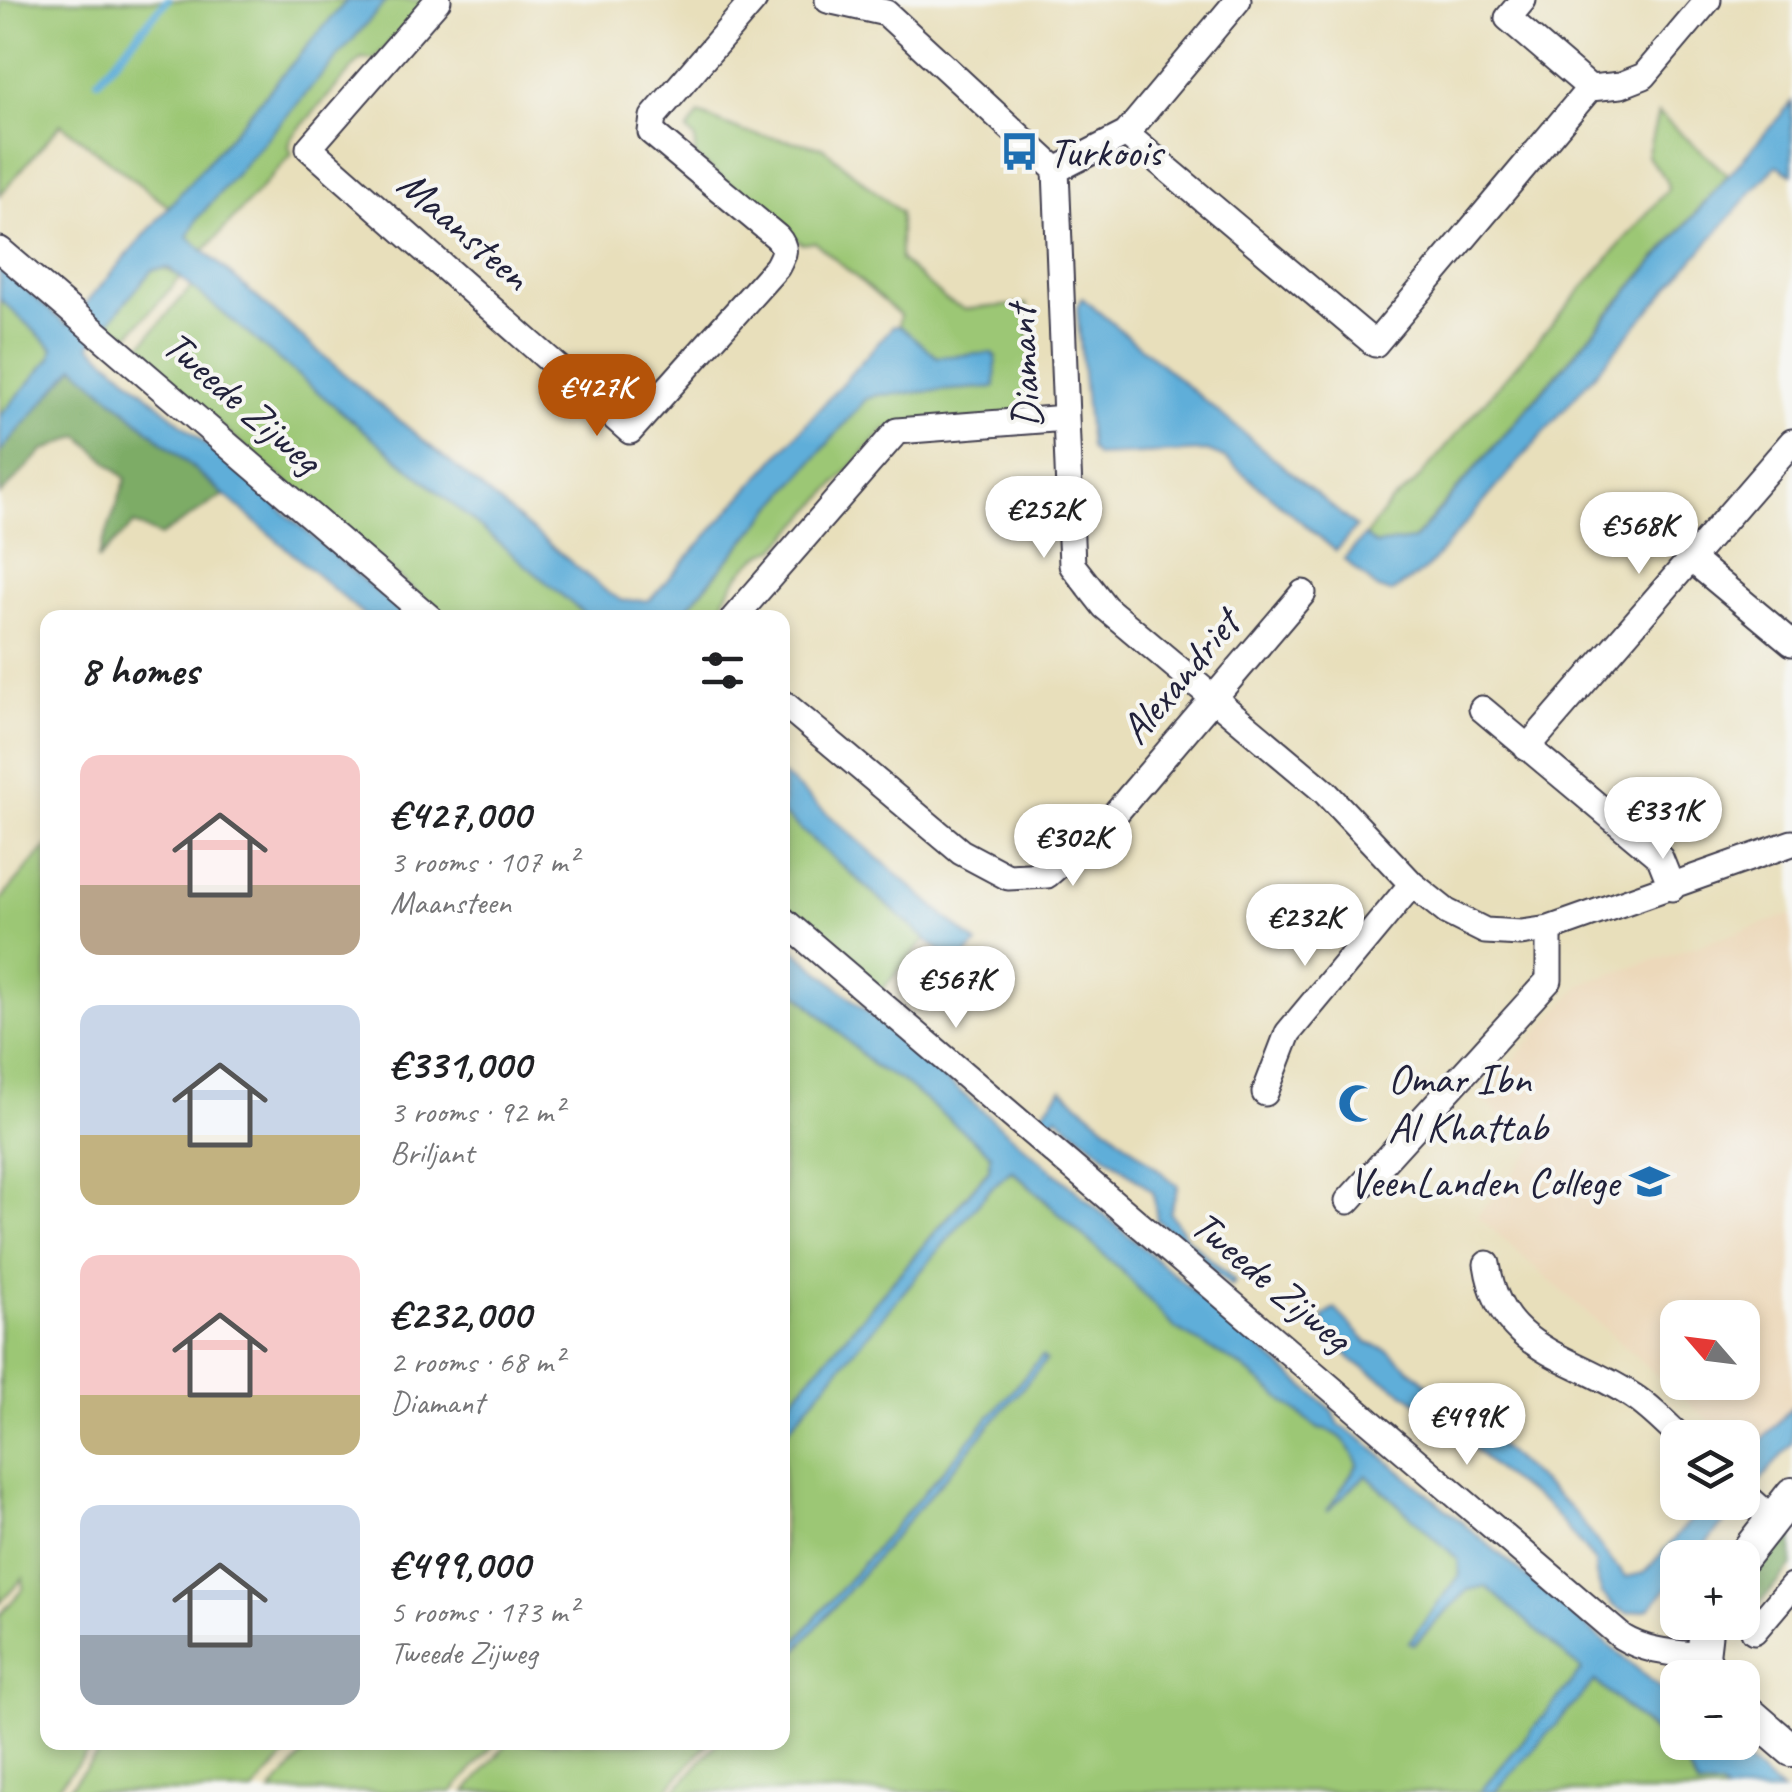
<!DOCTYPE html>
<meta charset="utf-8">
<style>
:root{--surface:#fff;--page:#f6f6f6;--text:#202124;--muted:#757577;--accent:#b45309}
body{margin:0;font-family:Caveat,sans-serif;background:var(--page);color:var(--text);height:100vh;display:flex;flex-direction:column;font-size:38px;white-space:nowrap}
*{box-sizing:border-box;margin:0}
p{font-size:32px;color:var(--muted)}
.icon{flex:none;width:55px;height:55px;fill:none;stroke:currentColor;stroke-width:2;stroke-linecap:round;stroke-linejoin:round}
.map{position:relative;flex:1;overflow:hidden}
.details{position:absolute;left:40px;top:610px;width:750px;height:1140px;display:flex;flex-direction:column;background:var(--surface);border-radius:20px;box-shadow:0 5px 15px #0003}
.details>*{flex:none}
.needle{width:65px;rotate:298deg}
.controls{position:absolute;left:1660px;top:1300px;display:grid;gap:20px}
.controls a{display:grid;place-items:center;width:100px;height:100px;border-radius:20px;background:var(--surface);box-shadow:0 5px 15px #0003;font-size:50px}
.price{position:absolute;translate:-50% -85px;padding:0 22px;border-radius:35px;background:#fff;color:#222;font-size:32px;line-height:65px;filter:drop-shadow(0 2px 5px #0008)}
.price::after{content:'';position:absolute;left:50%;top:60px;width:30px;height:22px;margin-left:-15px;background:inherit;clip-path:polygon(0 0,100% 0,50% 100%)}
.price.active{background:var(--accent);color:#fff}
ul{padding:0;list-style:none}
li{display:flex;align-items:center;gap:30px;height:250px;padding:0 40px}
li span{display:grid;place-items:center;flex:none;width:280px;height:200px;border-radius:20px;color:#555}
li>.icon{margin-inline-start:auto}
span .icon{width:120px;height:120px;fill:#fffc;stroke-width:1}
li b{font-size:42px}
h2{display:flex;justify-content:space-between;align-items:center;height:120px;padding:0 40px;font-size:42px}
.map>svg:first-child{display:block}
.built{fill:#ecd8ba;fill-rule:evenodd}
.green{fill:#9cc774;stroke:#5f7458;stroke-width:2.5}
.forest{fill:#7dac66;stroke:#506750;stroke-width:2.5}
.water{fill:#5faed9;stroke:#40688a;stroke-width:2.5}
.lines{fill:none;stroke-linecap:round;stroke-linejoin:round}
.stream{stroke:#5faed9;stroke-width:8}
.minor-casing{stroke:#403e4e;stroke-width:29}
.tertiary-casing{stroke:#403e4e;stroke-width:36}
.minor{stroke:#fff;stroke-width:25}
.tertiary{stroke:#fff;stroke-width:32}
.labels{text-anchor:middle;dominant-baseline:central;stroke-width:8;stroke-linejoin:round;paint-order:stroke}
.poi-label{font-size:42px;fill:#22223b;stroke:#f6f6f2;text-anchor:start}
.street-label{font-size:42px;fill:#22223b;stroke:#f6f6f2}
</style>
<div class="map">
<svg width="1792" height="1792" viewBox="0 0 1792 1792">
<rect width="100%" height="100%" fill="#f6f6f2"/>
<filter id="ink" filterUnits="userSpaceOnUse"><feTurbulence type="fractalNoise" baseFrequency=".01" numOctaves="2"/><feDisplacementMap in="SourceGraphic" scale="20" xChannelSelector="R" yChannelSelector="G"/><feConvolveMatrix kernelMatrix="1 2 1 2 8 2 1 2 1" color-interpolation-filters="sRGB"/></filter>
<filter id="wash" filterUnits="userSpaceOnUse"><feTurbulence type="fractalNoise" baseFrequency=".0048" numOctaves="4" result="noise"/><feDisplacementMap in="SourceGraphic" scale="40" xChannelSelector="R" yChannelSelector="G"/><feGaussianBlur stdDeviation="2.25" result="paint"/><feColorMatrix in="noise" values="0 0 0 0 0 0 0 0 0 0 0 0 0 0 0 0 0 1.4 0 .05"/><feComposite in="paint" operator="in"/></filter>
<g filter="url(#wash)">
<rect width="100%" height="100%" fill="#e8dfbb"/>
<path class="built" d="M1792 914V1407L1748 1456 1743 1451 1742 1438 1727 1437 1477 1216 1534 1148 1481 1097 1581 984ZM1678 1318H1742V1382H1678Z"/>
<path class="green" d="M0 0H347L169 207 61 124 0 195Z
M387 0H429L374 60 361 59 291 138 289 147 292 154 204 251 188 237 197 219Z
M1658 113 1728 175 1413 540 1376 545 1365 536 1390 503 1412 486 1668 189 1666 179 1647 156Z
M699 114 744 132 822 147 900 212V260L946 300 964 309 1027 304 1033 406 1025 415 886 429 776 549C752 552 720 594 720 617L679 618 866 399 996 357 992 354 937 357 898 327 900 315 815 242 802 244 695 156V139L687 131Z
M161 267 181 277 129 335 121 336 107 324 152 270Z
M192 286 588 617H445L139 356 142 344Z
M0 299 53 348 51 358 0 416Z
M783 814 926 939 881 991 783 906Z
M47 846 48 1742 96 1743 53 1792H0V1615L23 1589V1578L0 1603V901Z
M782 979 875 1067 902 1081 991 1154 989 1169 783 1409Z
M1011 1170 1125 1274 1176 1329 1242 1367 1319 1429C1341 1431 1348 1444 1358 1463L1331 1507 1365 1474 1458 1559 1460 1575 1410 1641 1415 1644 1468 1590 1486 1586 1583 1670 1480 1792H674L717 1743 782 1742 783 1666 1046 1360 1041 1357 783 1656V1435L991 1188Z
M1595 1681 1682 1757 1698 1787H1721L1726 1792H1495Z
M108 1743H297L253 1792H65Z
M314 1743H495L452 1792H271Z
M508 1743H708L665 1792H466Z"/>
<path class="forest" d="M75 366 224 495 160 536 134 524 97 560 126 479 80 436 43 451 0 495V452Z
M1792 1525V1566L1743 1622V1586Z"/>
<path class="water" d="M347 0H387L197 219 188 237 361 389 607 592 623 601 650 600 893 326 901 327 937 357 992 353 996 357 995 387 877 395 866 399 679 617H588L169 268 152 270 90 345 406 617H366L75 366 0 452V416L51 358 53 348 0 299V267L67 325Z
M1792 102V174L1777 165 1750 194 1426 569 1391 593 1378 589 1344 559 1365 536 1376 545 1414 540Z
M1082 298 1356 527 1336 551 1225 458 1207 451 1096 456 1090 448 1077 307Z
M783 775 977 944 957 966 783 814Z
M783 940 1332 1410 1339 1425 1363 1440 1677 1702 1678 1742 1724 1743 1782 1792H1726L1721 1787H1698L1682 1756 1595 1681 1495 1792H1480L1582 1670 1486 1586 1468 1590 1414 1644 1409 1642 1460 1575 1458 1559 1366 1475 1327 1511 1358 1464C1349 1444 1341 1431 1319 1429L1242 1367 1176 1329 1125 1274 1012 1170 991 1188 783 1435V1409L989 1170 991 1154 902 1081 875 1067 783 979Z
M1062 1089 1178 1186 1170 1213 1187 1238 1235 1281 1231 1286 1157 1220 1153 1192 1057 1116 1043 1125 1041 1115Z
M1335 1309 1368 1343 1389 1351 1569 1506C1590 1529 1604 1556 1626 1577L1644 1573 1706 1503H1741L1694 1557 1678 1558 1677 1576 1649 1609 1627 1613 1614 1606 1602 1594 1596 1576 1595 1562 1546 1504 1501 1474 1460 1435 1400 1390 1354 1362 1323 1327 1324 1316Z
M1042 1356 1046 1360 783 1666V1656Z
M1792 1407V1443L1743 1501V1461Z"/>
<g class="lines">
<path class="stream" d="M98 80 167 0"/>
</g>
</g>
<g filter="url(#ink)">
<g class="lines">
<defs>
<path id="minor" d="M438 0 309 148 630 431 777 267C784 254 787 248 777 237L651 132 653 117 754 0
M828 0 886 13 1056 170 1072 565 1105 607 1325 792 1412 884 1447 912 1485 931 1521 933 1549 929V980L1348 1201
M1523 0 1508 18 1590 88
M1590 88 1621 85 1644 76 1708 0
M1126 134 1375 344 1590 88
M1056 170 1126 134 1238 0
M0 250 430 618
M1691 559 1792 643
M734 618 897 431 1066 418
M782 702 961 852 1008 877 1047 875 1109 821 1303 593
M1482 709 1660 858 1672 888
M1527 748 1792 442
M782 919 1622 1637C1646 1652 1675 1653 1703 1656
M1549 929 1792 843
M1265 1093 1288 1033 1412 884
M1487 1264C1500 1353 1573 1355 1634 1397 1651 1408 1666 1424 1681 1438
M1742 1492 1772 1519
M1754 1631 1792 1586"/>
<path id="tertiary" d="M1742 1558 1792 1494
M1707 1622 1703 1656 1713 1678
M1742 1707 1792 1750"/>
</defs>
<use href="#minor" class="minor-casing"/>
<use href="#tertiary" class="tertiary-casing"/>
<use href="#minor" class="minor"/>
<use href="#tertiary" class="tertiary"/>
</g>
</g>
<defs>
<symbol id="bus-bare" viewBox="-9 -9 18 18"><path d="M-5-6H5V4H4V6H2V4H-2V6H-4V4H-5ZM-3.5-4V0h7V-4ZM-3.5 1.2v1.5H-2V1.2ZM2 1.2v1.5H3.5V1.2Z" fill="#1f6fb2" stroke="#f6f6f2" stroke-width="2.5" paint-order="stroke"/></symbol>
<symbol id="mosque-bare" viewBox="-9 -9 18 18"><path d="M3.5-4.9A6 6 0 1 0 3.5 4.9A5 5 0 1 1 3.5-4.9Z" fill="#1f6fb2" stroke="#f6f6f2" stroke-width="2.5" paint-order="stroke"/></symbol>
<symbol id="school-bare" viewBox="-9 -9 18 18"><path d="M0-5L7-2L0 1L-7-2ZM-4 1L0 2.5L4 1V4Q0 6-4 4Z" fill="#1f6fb2" stroke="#f6f6f2" stroke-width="2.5" paint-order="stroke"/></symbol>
</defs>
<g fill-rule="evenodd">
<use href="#bus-bare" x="992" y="124" width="55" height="55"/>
<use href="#mosque-bare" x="1330" y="1076" width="55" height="55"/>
<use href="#school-bare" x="1622" y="1154" width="55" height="55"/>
</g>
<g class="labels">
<g class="poi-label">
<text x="1049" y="152">Turkoois</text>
<text x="1388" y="1079">Omar Ibn<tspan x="1388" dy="48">Al Khattab</tspan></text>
<text x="1619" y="1182" text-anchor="end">VeenLanden College</text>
</g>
<g class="street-label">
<text transform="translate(464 230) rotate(41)">Maansteen</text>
<text transform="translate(1024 367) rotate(-93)">Diamant</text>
<text transform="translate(242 402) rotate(41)">Tweede Zijweg</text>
<text transform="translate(1180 677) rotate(-50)">Alexandriet</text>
<text transform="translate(1271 1281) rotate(40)">Tweede Zijweg</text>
</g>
</g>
</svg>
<div class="controls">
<a><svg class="needle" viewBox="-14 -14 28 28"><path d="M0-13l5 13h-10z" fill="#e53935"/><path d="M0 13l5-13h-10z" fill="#757577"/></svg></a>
<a><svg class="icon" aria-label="layers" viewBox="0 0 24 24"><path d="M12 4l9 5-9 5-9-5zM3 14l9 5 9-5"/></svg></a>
<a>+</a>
<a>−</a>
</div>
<b class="price active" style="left:597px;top:439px">€427K</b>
<b class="price" style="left:1044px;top:561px">€252K</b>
<b class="price" style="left:1639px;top:577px">€568K</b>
<b class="price" style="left:1663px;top:862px">€331K</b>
<b class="price" style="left:1073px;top:889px">€302K</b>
<b class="price" style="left:1305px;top:969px">€232K</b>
<b class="price" style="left:956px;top:1031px">€567K</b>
<b class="price" style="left:1467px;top:1468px">€499K</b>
<section class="details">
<h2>8 homes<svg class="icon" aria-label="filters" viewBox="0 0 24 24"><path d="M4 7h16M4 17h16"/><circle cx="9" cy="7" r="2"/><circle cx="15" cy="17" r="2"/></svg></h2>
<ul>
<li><span style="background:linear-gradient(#f6c9c9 65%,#b9a48a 0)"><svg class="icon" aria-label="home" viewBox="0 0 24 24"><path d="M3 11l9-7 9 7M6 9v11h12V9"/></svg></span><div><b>€427,000</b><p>3 rooms · 107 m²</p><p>Maansteen</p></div></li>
<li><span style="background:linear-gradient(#c9d6e8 65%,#c2b280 0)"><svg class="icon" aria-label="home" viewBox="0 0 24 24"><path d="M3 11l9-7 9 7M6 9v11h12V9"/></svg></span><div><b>€331,000</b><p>3 rooms · 92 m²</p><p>Briljant</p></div></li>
<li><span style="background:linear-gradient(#f6c9c9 70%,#c2b280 0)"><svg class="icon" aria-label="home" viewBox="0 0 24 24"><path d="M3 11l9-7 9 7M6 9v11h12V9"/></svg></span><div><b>€232,000</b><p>2 rooms · 68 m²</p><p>Diamant</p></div></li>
<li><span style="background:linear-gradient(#c9d6e8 65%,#9aa5b1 0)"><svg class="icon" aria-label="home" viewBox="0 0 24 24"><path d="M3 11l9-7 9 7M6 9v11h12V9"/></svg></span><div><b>€499,000</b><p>5 rooms · 173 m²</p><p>Tweede Zijweg</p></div></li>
</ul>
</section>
</div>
